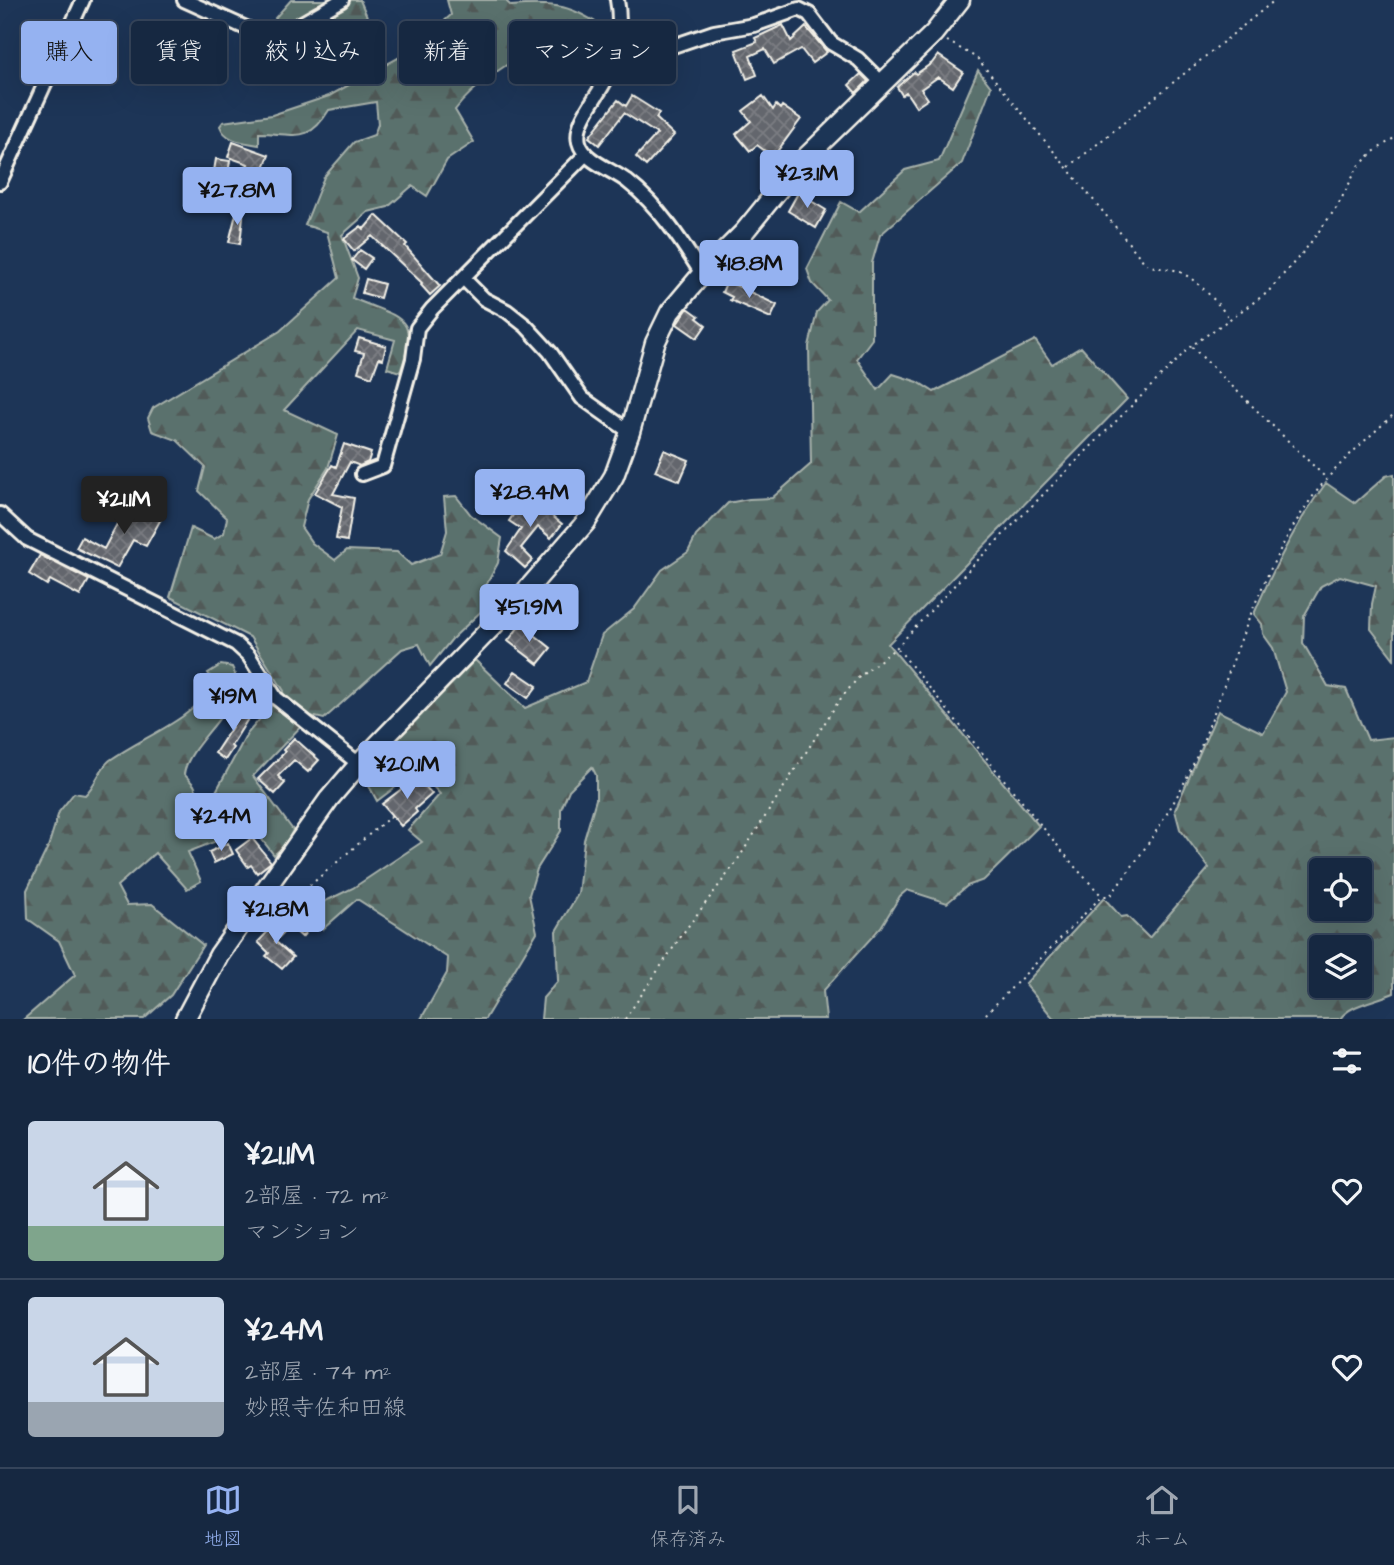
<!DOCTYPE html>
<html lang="ja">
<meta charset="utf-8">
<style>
:root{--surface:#162841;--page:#1f3048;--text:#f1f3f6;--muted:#9ea6b1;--line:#35445a;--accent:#95b2f1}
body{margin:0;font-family:"Architects Daughter","Klee One",sans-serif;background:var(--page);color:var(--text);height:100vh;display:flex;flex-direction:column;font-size:26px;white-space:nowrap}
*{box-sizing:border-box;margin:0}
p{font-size:23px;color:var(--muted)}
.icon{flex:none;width:38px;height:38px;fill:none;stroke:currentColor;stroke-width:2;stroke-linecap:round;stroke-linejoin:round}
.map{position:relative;height:1019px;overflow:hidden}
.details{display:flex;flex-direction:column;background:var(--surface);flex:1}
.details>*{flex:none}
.guide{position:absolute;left:21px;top:21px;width:700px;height:63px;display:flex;gap:14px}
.fabs{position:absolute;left:1309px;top:858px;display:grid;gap:14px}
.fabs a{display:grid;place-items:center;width:63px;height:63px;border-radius:7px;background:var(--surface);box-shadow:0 7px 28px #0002,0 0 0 2px var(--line);font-size:35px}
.price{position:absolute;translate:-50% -60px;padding:0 16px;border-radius:7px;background:var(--accent);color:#111;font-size:23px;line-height:46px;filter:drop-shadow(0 2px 4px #0008)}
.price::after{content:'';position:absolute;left:50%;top:42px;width:21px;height:16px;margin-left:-10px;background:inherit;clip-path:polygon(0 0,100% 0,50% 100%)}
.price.on{background:#222;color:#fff}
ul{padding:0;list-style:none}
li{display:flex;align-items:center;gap:21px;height:175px;padding:0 28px}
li+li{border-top:2px solid var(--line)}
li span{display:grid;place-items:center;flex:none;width:196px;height:140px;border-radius:7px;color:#555}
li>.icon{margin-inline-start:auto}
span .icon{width:84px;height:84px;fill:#fffc;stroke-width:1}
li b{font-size:30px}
h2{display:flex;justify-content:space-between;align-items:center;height:84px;padding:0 28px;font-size:30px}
.pill{padding:0 24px;border-radius:7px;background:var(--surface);box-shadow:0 7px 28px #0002,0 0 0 2px var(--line);font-size:24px;line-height:63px}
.pill.on{background:var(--accent);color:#111}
.dock{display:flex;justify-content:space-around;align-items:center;height:98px;border-top:2px solid var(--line);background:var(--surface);font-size:19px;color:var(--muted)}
.dock a{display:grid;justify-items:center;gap:4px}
.dock .on{color:var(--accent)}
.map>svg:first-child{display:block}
.forest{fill:url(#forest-firs);stroke:#a7b1aa;stroke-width:2;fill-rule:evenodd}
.building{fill:url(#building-cross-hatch);stroke:#f4f1e8;stroke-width:2}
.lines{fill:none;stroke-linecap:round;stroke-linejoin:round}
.minor-casing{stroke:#f4f1e8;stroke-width:18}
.secondary-casing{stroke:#f4f1e8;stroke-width:23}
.path{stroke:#f4f1e8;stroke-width:2;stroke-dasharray:2 5;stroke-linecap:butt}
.minor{stroke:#1d3557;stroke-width:12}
.secondary{stroke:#1d3557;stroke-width:18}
</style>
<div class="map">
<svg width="1394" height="1019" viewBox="0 0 1394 1019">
<defs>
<pattern id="forest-firs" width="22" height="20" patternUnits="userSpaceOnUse" patternTransform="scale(1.75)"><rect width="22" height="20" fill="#5a716d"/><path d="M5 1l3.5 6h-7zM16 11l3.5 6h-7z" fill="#515a58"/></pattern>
<pattern id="building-cross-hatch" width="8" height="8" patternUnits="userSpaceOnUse" patternTransform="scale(1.75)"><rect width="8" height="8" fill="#63666d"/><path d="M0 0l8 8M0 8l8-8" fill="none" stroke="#7a7c82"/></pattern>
</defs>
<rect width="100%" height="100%" fill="#1d3557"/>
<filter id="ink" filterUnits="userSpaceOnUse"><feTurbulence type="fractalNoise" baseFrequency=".0143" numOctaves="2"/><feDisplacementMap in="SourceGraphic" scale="14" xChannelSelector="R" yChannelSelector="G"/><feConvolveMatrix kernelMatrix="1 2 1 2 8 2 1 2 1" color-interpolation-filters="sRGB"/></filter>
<g filter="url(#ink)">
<path class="forest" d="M291 0H360L369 21 337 54 325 58 309 13 282 29 275 18Z
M447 0H505L511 6C556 2 572 5 609 31L603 41 573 34 557 43 545 41C514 60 477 81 455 110L474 142 447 160 427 196 412 186 388 207 368 212 342 235 358 278 352 298C398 318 422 314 400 372L387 368 395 340 358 330 284 410 338 435 328 468 308 499 301 527 312 543 335 560 347 550 397 552 411 565 440 554 447 531 444 497 456 496 471 515 502 538 498 563 481 595 490 603 452 639 430 666 419 644 402 649 324 719 311 716 253 776 293 830 286 844 274 855 252 827 188 852 201 881 187 889 155 853 117 886 127 905 152 904 203 945 171 995 144 1019H24L75 975 59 941 28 919 27 890 48 847 59 812 74 793 85 795C96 785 99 769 110 760 148 734 186 723 216 685L208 673 221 665 232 667C252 704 189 739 184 774L194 785 200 799 213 797 247 734 284 691 250 637 170 597 191 528 214 539 224 533 227 518 199 491 205 467 177 440 152 431 148 418 153 408 280 331 339 278 327 232 305 225 324 177 354 142 374 135 378 124 376 102 329 110C308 145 295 133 259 133V145C244 142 226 142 220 126L223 122 272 115 329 96 411 51 451 15Z
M978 70 991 87 962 163 880 235 872 263V339L857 359 878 390 893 374 918 382 934 392 1035 340 1052 364 1081 347 1127 399 888 644 1039 826 984 880 967 886 947 903 907 890 900 896 881 927 823 991 826 1019H541L543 998 558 981 556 931 578 894 584 840 596 799V775L592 767 569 790 561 809V831L537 869 529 895 537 932 485 1019H421L447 973 448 958 357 899 323 929 309 909 353 888 422 842 408 830 440 794 418 770 377 801 363 775 475 660 525 708 586 682 602 635 634 609 662 570 688 552 696 536 728 503 749 499 772 498 811 464 809 346 817 312 828 300 812 283 807 269 841 202 859 212 905 170 939 161Z
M1394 474V659L1371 629 1372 604 1376 586 1340 576 1321 586 1304 616 1303 643 1328 686 1346 689 1368 740 1394 737V993C1376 1001 1350 1004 1340 1019H1054L1025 984 1104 898 1121 917 1127 916 1149 938 1209 868 1180 829 1175 810 1218 711 1263 733 1286 692 1273 648 1263 634 1262 624 1254 614C1274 567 1296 523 1326 483L1355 503 1386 476ZM1321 870H1360V908H1321ZM1321 947H1360V985H1321Z"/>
<path class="building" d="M783 25 791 41 806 27 827 52 812 63 801 49 774 64 765 49 750 56 757 75 747 79 736 50 757 42 755 38Z
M570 40 583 53 586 47 596 54 593 58 603 64 594 78 569 63 561 70 550 58Z
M938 55 963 72 953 87 938 77 921 89 928 99 916 107 906 92 902 95 897 87 914 72 916 74 932 63Z
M861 74 868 81 856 93 849 85Z
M632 96 659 113 656 118 674 135 646 166 636 157 657 134 624 113 599 145 589 137 618 100 626 106Z
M763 96 773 110 776 105 780 109 782 106 801 119 773 157 757 145 750 151 736 134 751 121 743 111Z
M233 142 269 155 263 170 258 168 251 192 242 190 248 164 228 157Z
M216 159 230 161 223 203 209 201Z
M798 193 826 210 816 228 788 211Z
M238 206 244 207 240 244 229 242Z
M376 215 407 244 405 246 440 286 430 295 421 285 422 283 372 236 354 251 344 239 361 226 364 229Z
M360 250 372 258 364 269 352 260Z
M366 279 384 284 380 298 362 293Z
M727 281 777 305 771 318 730 300 732 297 722 292Z
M688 308 699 316 697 318 706 325 697 338 677 324Z
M359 338 386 346 383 359 379 358 372 377 358 372 364 353 355 351Z
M344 444 371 453 368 462 360 466 350 462 333 494 354 498 347 541 336 539 342 507 315 493 332 465 336 467Z
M664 450 689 460 680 481 655 471Z
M525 498 539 508 540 506 562 524 551 538 538 527 521 548 533 560 525 568 506 551 521 529 509 521Z
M133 503 161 519 146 546 133 540 117 568 76 548 82 537 104 549 118 522 122 524Z
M40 555 89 580 80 596 50 580 47 585 29 574Z
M521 624 551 648 538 664 508 641Z
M515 671 537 686 528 698 507 683Z
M241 707 251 714 231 746 233 748 225 760 215 753 232 727 229 725Z
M294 738 319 760 308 772 294 760 278 776 285 783 275 794 258 779 285 752 283 750Z
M417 777 432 794 415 809 417 812 401 826 382 804Z
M252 838 271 862 257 873 251 865 248 867 236 850Z
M228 843 233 854 214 863 209 852Z
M296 911 312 925 302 937 286 923Z
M278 921 287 929 275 941 293 957 282 969 266 956 269 953 258 942Z"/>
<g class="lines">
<defs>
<path id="minor" d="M184 0 266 37 281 35 342 0
M617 0C622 25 617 56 606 79 598 97 574 121 579 142 584 162 614 170 628 182 659 206 682 242 702 274
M618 37 673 46 714 32 754 25 799 9 809 14 831 43 858 59 882 83
M0 182 83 0
M464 279 484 299 507 311 526 326 550 352 582 398 630 432
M362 474 383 466 413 359 417 328 432 309 585 155
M0 514 27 539 236 644 249 656 276 698 359 764"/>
<path id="secondary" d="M185 1019 219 955 329 799 359 764 520 598 586 522 614 476 630 432 655 343 670 312 702 274 744 232 800 163 934 33 960 0"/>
</defs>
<use href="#minor" class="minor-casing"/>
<use href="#secondary" class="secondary-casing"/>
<path class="path" d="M947 41 977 58 1145 263C1156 270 1167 267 1178 271 1197 279 1217 302 1229 318
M1069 167 1275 0
M1192 347 1325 477
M898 649 1075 867 1101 895
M293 898 301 893 392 815
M625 1019 686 929 735 864 838 702 858 678 897 647 974 564 1191 346 1267 293 1305 250 1337 207 1358 167 1372 153 1394 138
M981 1019 1102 896H1110C1149 845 1182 796 1205 736 1236 657 1260 572 1309 502 1332 468 1364 442 1394 414"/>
<use href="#minor" class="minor"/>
<use href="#secondary" class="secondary"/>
</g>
</g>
</svg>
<div class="fabs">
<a><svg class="icon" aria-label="locate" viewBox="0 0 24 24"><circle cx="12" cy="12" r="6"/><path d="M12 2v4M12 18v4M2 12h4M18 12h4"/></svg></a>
<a><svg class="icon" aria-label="layers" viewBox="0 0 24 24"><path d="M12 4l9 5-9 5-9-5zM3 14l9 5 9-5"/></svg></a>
</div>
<b class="price" style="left:807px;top:210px">¥23.1M</b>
<b class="price" style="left:237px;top:227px">¥27.8M</b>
<b class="price" style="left:749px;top:300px">¥18.8M</b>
<b class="price" style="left:530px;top:529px">¥28.4M</b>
<b class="price on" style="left:124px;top:536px">¥21.1M</b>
<b class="price" style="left:529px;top:644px">¥51.9M</b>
<b class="price" style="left:233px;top:733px">¥19M</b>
<b class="price" style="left:407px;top:801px">¥20.1M</b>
<b class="price" style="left:221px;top:853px">¥24M</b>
<b class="price" style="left:276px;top:946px">¥21.8M</b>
<div class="guide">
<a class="pill on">購入</a>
<a class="pill">賃貸</a>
<a class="pill">絞り込み</a>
<a class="pill">新着</a>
<a class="pill">マンション</a>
</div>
</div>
<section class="details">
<h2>10件の物件<svg class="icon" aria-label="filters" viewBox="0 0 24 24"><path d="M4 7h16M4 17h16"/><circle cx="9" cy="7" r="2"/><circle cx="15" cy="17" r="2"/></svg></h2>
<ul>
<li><span style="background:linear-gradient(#c9d6e8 75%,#7fa58c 0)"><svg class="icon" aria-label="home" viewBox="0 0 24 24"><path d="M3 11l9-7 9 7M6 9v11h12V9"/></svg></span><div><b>¥21.1M</b><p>2部屋 · 72 m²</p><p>マンション</p></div><svg class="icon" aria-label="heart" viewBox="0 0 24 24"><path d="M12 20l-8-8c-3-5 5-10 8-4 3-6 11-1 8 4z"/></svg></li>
<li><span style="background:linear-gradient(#c9d6e8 75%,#9aa5b1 0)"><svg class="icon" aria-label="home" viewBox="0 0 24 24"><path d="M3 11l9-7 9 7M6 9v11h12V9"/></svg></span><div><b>¥24M</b><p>2部屋 · 74 m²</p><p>妙照寺佐和田線</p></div><svg class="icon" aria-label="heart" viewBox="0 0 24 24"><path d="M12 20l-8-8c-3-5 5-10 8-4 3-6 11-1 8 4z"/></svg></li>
</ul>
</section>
<nav class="dock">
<a class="on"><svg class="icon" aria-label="map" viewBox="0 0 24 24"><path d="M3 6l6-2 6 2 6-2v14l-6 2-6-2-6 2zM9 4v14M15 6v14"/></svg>地図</a>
<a><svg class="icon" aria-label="saved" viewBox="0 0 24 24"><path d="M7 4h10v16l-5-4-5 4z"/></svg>保存済み</a>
<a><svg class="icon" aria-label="home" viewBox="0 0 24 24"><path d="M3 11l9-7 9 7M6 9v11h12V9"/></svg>ホーム</a>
</nav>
